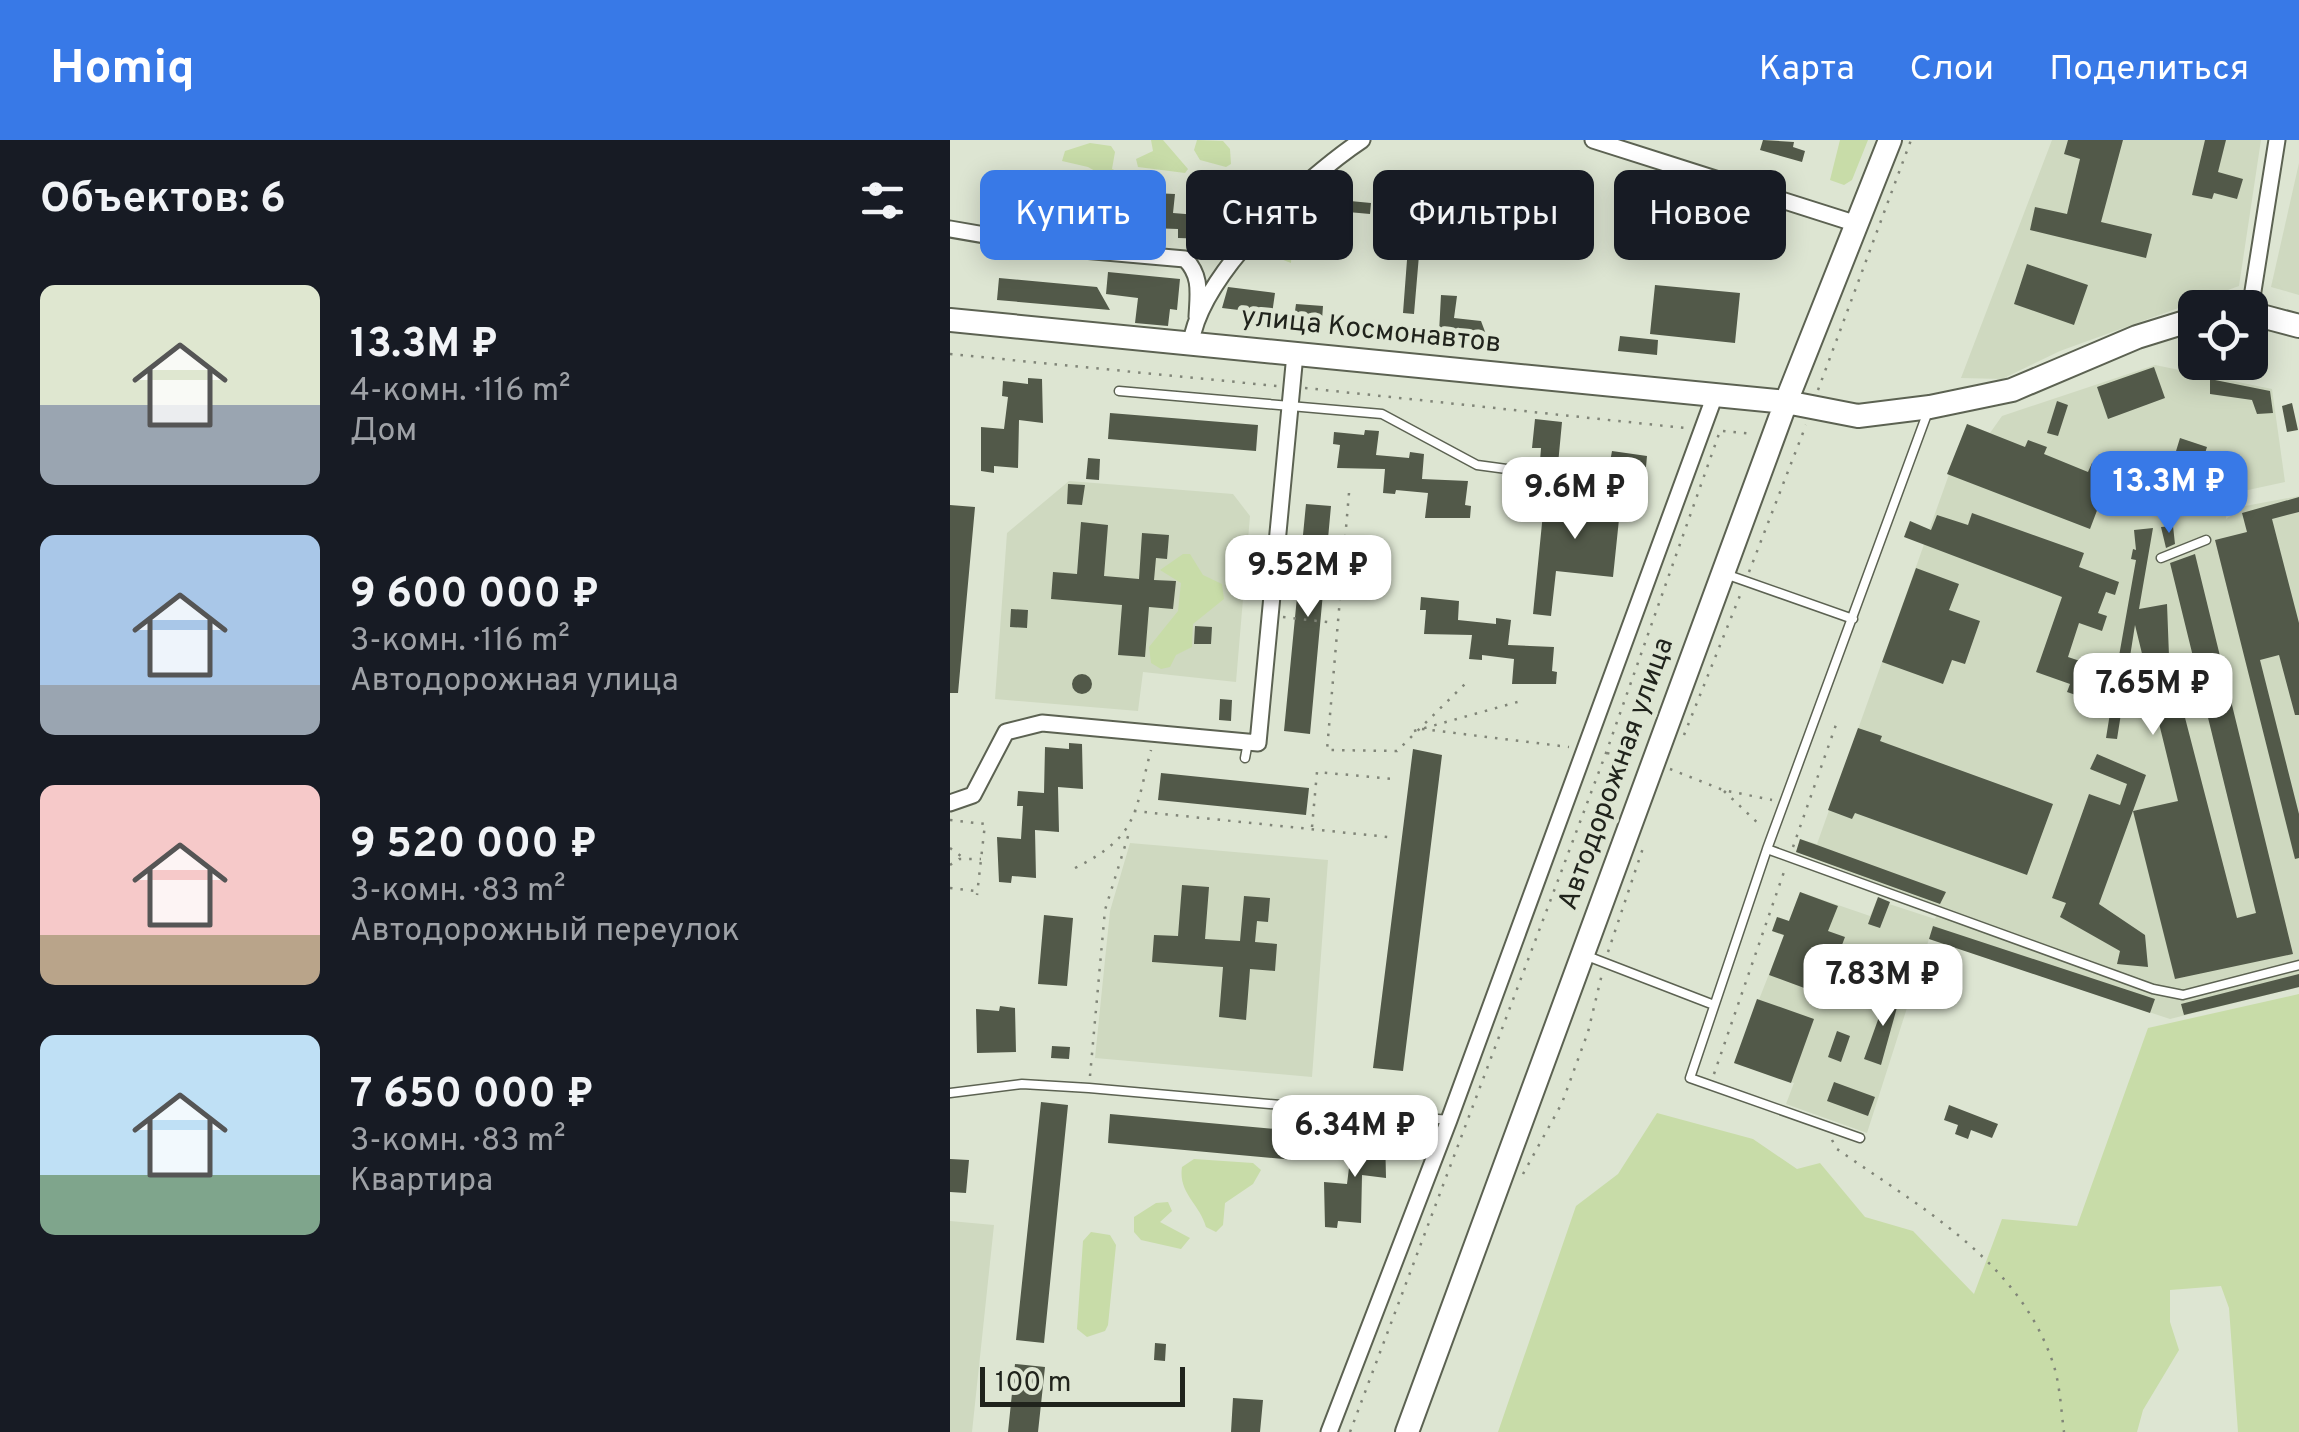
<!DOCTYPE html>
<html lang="ru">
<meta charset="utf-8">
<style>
:root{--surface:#171b24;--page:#242831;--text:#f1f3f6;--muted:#9ea1a6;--accent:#3879e7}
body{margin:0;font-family:Overpass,sans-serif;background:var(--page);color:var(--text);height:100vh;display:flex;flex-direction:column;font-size:38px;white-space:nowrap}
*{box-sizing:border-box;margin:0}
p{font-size:32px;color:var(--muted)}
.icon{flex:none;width:55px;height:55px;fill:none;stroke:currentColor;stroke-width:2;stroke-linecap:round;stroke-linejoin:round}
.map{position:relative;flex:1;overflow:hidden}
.side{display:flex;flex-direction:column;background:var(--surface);width:950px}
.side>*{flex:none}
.top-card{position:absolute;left:30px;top:30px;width:950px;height:90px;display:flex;gap:20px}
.controls{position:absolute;left:1228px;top:150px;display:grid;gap:20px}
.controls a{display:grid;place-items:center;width:90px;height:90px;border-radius:15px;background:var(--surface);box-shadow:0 5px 25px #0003;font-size:50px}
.scale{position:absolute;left:30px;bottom:25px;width:205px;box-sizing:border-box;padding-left:10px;border:5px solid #20231c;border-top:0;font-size:28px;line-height:35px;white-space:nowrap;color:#20231c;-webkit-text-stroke:8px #dde5d2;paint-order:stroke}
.price{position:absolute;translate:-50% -85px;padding:0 22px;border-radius:20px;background:#fff;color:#222;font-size:32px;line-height:65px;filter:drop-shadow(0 2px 5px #0008)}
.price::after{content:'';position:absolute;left:50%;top:60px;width:30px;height:22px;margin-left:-15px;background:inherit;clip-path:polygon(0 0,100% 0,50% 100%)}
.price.active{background:var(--accent);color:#fff}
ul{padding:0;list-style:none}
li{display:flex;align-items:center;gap:30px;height:250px;padding:0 40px}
li span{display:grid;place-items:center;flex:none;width:280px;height:200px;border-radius:15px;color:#555}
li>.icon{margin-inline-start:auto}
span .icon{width:120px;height:120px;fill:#fffc;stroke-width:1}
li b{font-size:42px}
h2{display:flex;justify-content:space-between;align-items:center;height:120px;padding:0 40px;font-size:42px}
.chip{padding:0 35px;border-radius:15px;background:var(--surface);box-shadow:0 5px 25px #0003;font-size:35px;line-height:90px}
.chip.active{background:var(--accent);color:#fff}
header{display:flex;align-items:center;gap:60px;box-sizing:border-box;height:140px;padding:0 50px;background:var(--accent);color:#fff}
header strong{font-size:48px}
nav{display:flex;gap:55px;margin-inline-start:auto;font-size:35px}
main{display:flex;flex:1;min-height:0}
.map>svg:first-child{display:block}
.built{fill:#cfd9c0}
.green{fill:#c8dca8}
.building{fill:#525949}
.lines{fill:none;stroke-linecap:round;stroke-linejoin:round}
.lane-casing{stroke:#5c6252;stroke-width:11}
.street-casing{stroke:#5c6252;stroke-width:19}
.secondary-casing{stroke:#5c6252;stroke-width:26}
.path{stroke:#808578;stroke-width:2.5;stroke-dasharray:2.5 8;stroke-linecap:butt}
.lane{stroke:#fff;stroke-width:8}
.street{stroke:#fff;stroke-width:15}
.secondary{stroke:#fff;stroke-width:22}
.labels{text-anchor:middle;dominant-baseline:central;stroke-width:10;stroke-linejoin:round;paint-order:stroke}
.street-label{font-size:28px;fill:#20231c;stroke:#dde5d2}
</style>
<header>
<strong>Homiq</strong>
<nav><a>Карта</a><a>Слои</a><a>Поделиться</a></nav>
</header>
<main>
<section class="side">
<h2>Объектов: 6<svg class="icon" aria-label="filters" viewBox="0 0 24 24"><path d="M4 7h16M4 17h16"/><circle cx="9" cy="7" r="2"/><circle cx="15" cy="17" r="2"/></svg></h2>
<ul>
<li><span style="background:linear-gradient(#dfe7d0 60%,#9aa5b1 0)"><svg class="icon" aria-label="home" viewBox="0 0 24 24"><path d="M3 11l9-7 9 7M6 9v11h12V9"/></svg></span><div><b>13.3M ₽</b><p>4-комн. · 116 m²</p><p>Дом</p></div></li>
<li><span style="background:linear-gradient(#a9c7e8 75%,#9aa5b1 0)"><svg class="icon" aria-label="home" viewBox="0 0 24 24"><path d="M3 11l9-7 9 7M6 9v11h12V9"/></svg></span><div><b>9 600 000 ₽</b><p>3-комн. · 116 m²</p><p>Автодорожная улица</p></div></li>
<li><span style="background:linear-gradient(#f6c9c9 75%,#b9a48a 0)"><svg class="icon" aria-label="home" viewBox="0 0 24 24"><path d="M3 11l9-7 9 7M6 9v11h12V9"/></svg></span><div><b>9 520 000 ₽</b><p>3-комн. · 83 m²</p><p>Автодорожный переулок</p></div></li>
<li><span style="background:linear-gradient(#bfe0f5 70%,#7fa58c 0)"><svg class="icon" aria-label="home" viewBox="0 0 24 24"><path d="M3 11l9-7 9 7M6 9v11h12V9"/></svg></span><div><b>7 650 000 ₽</b><p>3-комн. · 83 m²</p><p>Квартира</p></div></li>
</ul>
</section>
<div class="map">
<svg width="1349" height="1292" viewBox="0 0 1349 1292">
<rect width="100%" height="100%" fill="#dde5d2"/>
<path class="built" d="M1102 0H1311L1289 146 1110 211 1052 239 1011 238Z
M1349 23V155L1321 147Z
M1205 225 1322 249 1335 342 1275 355 1276 379 1295 366 1349 356V847L1220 879 979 799 917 993 836 964 844 943 784 923 834 796 822 791 827 777 839 781 850 752 920 776 927 760 985 779 989 767 846 712 850 699 867 704 1017 284 1040 293 1052 276Z
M119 341 283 354 300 376 286 542 193 532 188 571 45 559 57 393Z
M180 703 378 720 362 937 145 918 160 771Z
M0 1081 44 1085 22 1292H0Z"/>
<path class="green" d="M201 0H213L238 29 235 33 188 27 186 19 203 11Z
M247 0 273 1 280 9 281 24 276 27 250 20 244 10Z
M890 0H918L902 40 894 45 880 40Z
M140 3 161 6 165 12 162 29 180 37 175 48 138 27 112 21 115 11Z
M74 33 80 35 86 51 85 80 70 86 65 80C71 63 64 47 74 33Z
M157 57H162L172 78 165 93 154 90 150 75Z
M343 84 341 123 318 114 317 107 329 88Z
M233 414H240L253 435 272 444 274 459 243 484 242 507 226 515 220 527 211 529 201 523 199 507 228 471 231 443 210 430Z
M1349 854V1292H1288L1279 1168 1271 1146 1220 1150V1182L1229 1210 1193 1270 1187 1292H548L626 1066 668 1034 707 973 803 999 847 1029 870 1023 915 1077 963 1091 1024 1154 1052 1079 1127 1086 1198 888Z
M244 1019 303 1023 311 1030 303 1044 275 1063 273 1085 266 1092 256 1087C250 1064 228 1053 232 1027Z
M218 1062 222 1071 210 1082 240 1098 231 1109 191 1100 184 1092V1077L206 1063Z
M141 1092 160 1095 166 1105 158 1185 155 1191 137 1197 127 1189 133 1101Z"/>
<path class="building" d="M813 0 844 2 843 7 855 11 852 22 810 10Z
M1118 0H1173L1151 82 1202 94 1196 118 1080 90 1085 67 1117 74 1130 19 1114 14Z
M1255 0H1276L1268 32 1293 39 1287 59 1264 53 1262 59 1242 55Z
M202 53 225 54 223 73 260 76 259 99 228 98V89L200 88Z
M38 55 61 56 60 72 37 71Z
M88 56 121 57 120 75 87 74Z
M358 57 421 63 420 74 354 68Z
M461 67 473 68 464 174 453 173Z
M1077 124 1138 145 1124 185 1064 164Z
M158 132 230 139 227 170 220 169 218 186 185 183 188 158 156 154Z
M49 138 147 147 160 170 47 160Z
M705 145 790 153 785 203 700 194Z
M278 147 325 153 322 174 272 168Z
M491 155 507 156 504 178 531 181 537 197 489 193Z
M346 164 373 166 372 180 344 178Z
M670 196 708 200 707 215 668 211Z
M1204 227 1215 258 1158 279 1147 247Z
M78 238 92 239 93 283 69 280 68 328 44 326V333L31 331V287L54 289 58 257 52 256 53 241 78 244Z
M1260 239 1320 251 1323 273 1307 274 1302 260 1260 254Z
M1107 261 1118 265 1108 296 1097 293Z
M1342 263 1348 290 1337 292 1332 266Z
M160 273 308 285 306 311 158 299Z
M585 279 612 282 607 335 589 334 591 308H582Z
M1017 284 1075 307 1078 300 1097 307 1094 314 1138 332 1142 323 1162 331 1140 389 997 334Z
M415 290 429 291 426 315 459 318 460 312 474 314 472 339 518 341 515 365 521 366 520 378H475L478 353 446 350 445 354 433 353 435 329 387 328 390 305 383 304 384 292 414 295Z
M1230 298 1257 307 1246 342 1219 334Z
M662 311 697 316 696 327 660 322Z
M138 318 150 319 149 340 136 339Z
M118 344 135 345 132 365 117 364Z
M595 353 671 360 663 437 606 431 601 476 583 474Z
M1349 357V372L1322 379 1349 483V575H1345L1329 515 1310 520 1349 674V718L1345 719 1265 400 1297 392 1292 373Z
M356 364 381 366 360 594 334 591Z
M0 365 25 367 8 553H0Z
M1022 373 1134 413 1129 427 1169 442 1165 455 1156 452 1148 473 1157 476 1152 491 1129 483 1118 517 1166 533 1186 420 1181 419 1183 409 1186 410 1184 390 1203 388 1189 469 1217 464 1219 516 1287 778 1306 773 1220 423 1245 414 1343 814 1225 839 1183 671 1228 661 1185 485 1167 599 1156 598 1161 567 1117 552 1120 544 1086 532 1112 457 954 397 960 381 981 390 987 375 1018 385Z
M131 382 158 385 154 436 189 439 192 393 219 395 217 419 206 418 204 440 226 441 223 469 199 467 195 517 168 515 172 465 101 459 103 432 127 434Z
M1223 386 1225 404 1216 408 1211 387Z
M966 428 1009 444 999 470 1030 481 1015 524 1002 520 993 544 932 522Z
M471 457 509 461 508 480 546 484V478L561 480 558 505 604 507 602 531 607 532 606 544H562L564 519 532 515V520L519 519 522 495 474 494 476 470H470Z
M61 469 78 470 77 488 60 487Z
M245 486 262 487 261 504H244Z
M122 544a10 10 0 1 1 20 0a10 10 0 1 1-20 0Z
M270 559 282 560 281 581 269 580Z
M908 588 932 596 930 601 1103 664 1077 735 905 673 902 679 878 670Z
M119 603 132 604 133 649 108 647 109 692 85 690 86 738 62 736 61 743 49 742 47 697 71 699 73 666H67L68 651 94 653 95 607 119 609Z
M463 609 492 615 453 931 423 928Z
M1147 614 1196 635 1149 764 1195 795 1198 827 1167 824 1170 811 1110 777 1116 763 1102 758 1139 654 1170 665 1177 644 1140 629Z
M211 633 359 648 356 675 208 660Z
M850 699 867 705 996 752 990 764 846 712Z
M232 745 259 747 255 799 290 801 294 756 320 758 318 782 307 781 305 802 327 804 325 831 300 829 296 880 269 877 273 827 202 822 204 795 228 796Z
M850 752 888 766 878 791 895 797 884 826 867 820 857 849 819 835 834 795 822 791 827 777 839 781Z
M928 757 940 762 930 788 918 784Z
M94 775 123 778 117 846 88 844Z
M983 786 1205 859 1200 873 979 799Z
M1349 834V847L1234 875 1231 864Z
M939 849 951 853 931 925 914 919Z
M807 859 864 879 841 943 784 923Z
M50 866 65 868 66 912 27 913 26 869 49 871Z
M887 891 900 896 891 922 878 917Z
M102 906 120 907 119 919 101 918Z
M884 942 925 957 918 976 877 961Z
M91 962 118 965 94 1203 66 1200Z
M999 965 1048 984 1042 998 1021 990 1018 999 1005 994 1008 985 994 980Z
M160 974 347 991 345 1020 158 1003Z
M421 993 435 994 436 1038 412 1035 411 1083 388 1081 387 1088 375 1087 374 1042 397 1044 401 1012 395 1011 396 997 421 999Z
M0 1019 19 1020 16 1053 0 1052Z
M205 1203 216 1204 215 1221 204 1220Z
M65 1224 95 1227 88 1292H58Z
M283 1258 313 1260 310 1292H281Z"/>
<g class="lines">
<defs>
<path id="lane" d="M169 251 432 274 527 325 564 330
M1211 418 1256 400
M778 435 903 479
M295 618 298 602
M817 709 1203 849 1233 855 1349 825
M637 816 764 865
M0 953 72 944 139 948 499 980
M910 998 740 938 817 709 977 274"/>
<path id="street" d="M643 0 907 84
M0 89 110 108 235 119C252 136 248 154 247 177
M1300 170 1327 0
M241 203C251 134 355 38 412 0
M0 663 23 655 56 592 92 583 308 603 345 214
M379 1292 499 980 765 255"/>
<path id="secondary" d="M1300 173 1349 186
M0 180 836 262 908 276 980 267 1062 250 1187 197 1245 179
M457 1292 836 262 940 0"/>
</defs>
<use href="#lane" class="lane-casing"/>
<use href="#street" class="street-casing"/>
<use href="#secondary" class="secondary-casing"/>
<path class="path" d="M0 214 327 246
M355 248 735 288
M868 250 961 0
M773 291 804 294
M399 353 377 610 447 611 519 540
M799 432 856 285
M333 477 385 483
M472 589 619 607
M464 591 571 561
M734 595 791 453
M657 613 683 620
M720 629 773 650 822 660
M774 651 812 687
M184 671 438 697
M0 680 35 684 27 755
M362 687 367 632 444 639
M843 707 888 579
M0 708 15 719
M0 725 9 719H31
M125 728C189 696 184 674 201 610
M0 748 26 751
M658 812 694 705
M764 934 835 729
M140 936 155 770 180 690
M882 1000 887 1009C971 1068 1068 1120 1103 1223 1110 1244 1111 1270 1114 1292
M573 1034 612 963 638 892 652 834
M400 1292 656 613 770 291"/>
<use href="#lane" class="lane"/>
<use href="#street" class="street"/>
<use href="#secondary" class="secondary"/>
</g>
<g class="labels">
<g class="street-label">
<text transform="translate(421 191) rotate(6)">улица Космонавтов</text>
<text transform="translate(667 634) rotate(-70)">Автодорожная улица</text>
</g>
</g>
</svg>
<div class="controls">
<a><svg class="icon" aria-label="locate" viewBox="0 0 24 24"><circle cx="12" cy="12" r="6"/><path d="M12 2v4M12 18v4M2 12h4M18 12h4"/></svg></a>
</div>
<div class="scale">100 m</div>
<b class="price active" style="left:1219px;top:396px">13.3M ₽</b>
<b class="price" style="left:625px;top:402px">9.6M ₽</b>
<b class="price" style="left:358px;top:480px">9.52M ₽</b>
<b class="price" style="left:1203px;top:598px">7.65M ₽</b>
<b class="price" style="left:933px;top:889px">7.83M ₽</b>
<b class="price" style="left:405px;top:1040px">6.34M ₽</b>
<div class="top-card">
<a class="chip active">Купить</a>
<a class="chip">Снять</a>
<a class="chip">Фильтры</a>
<a class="chip">Новое</a>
</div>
</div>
</main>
